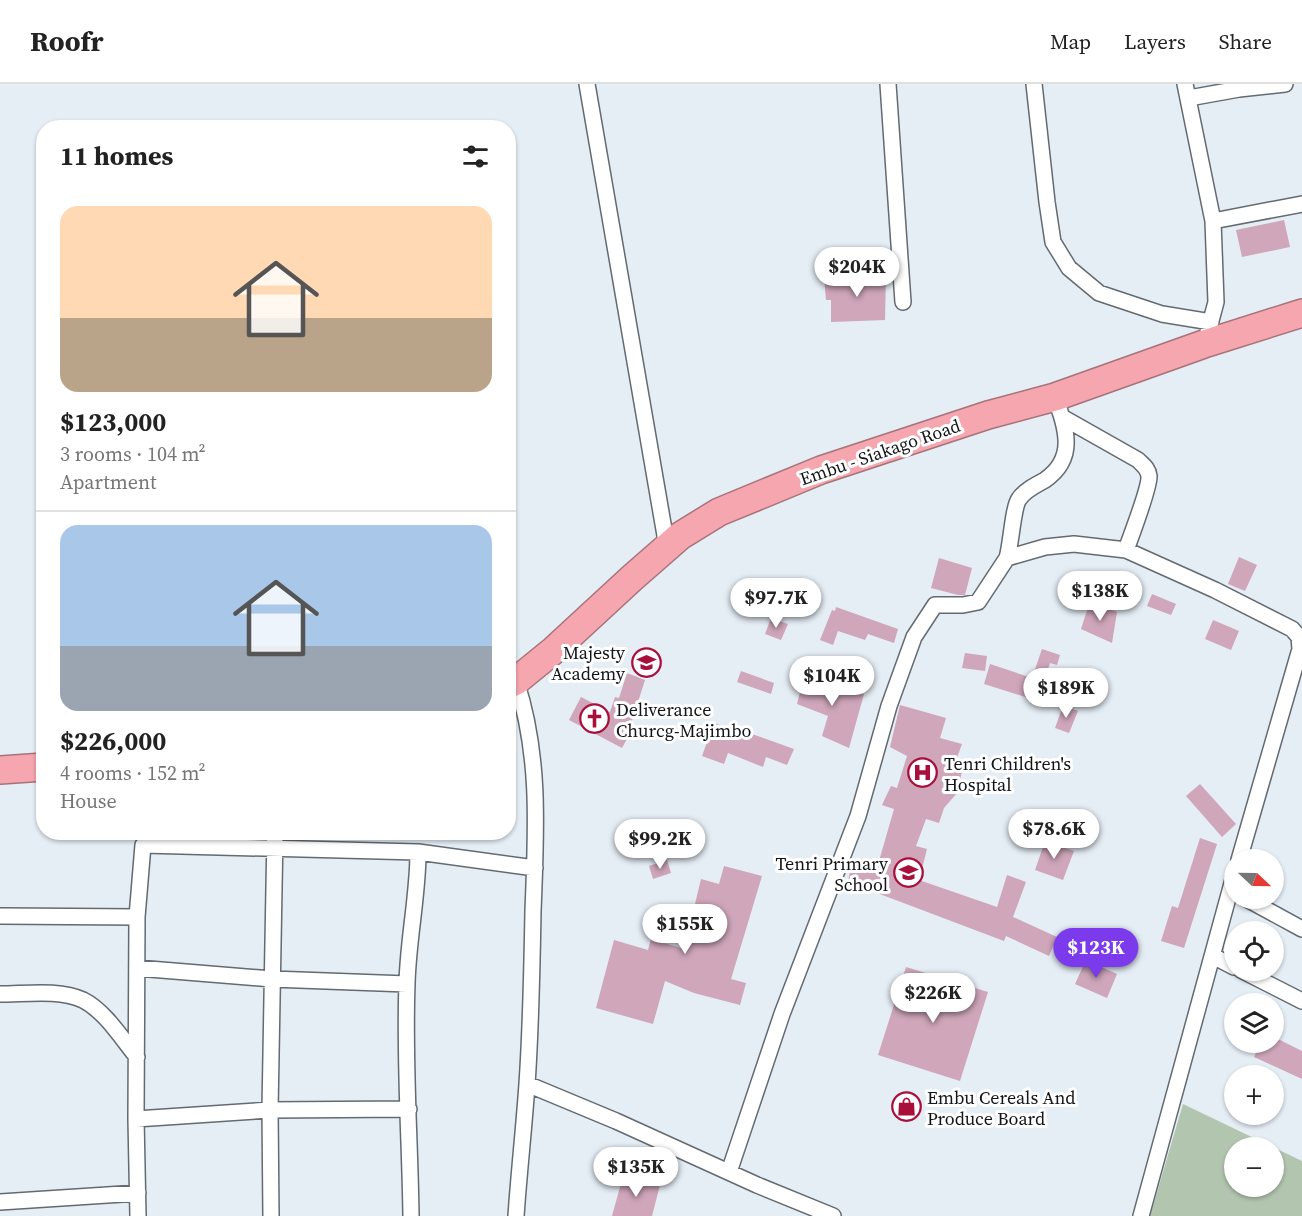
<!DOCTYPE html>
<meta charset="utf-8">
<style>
:root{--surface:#fff;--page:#f6f6f6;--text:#222;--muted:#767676;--line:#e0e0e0;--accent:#7c3aed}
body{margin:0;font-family:"Source Serif 4",serif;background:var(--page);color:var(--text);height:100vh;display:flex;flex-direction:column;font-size:22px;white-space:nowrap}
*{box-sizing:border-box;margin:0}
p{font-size:20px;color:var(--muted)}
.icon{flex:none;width:33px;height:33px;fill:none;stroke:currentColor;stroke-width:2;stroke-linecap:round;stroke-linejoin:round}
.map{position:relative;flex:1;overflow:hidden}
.sheet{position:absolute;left:36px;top:36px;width:480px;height:720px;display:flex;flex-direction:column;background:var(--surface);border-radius:24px;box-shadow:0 2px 4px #0004}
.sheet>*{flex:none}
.needle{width:39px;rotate:112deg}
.fabs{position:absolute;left:1224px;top:765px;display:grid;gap:12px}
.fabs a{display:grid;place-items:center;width:60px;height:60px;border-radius:50%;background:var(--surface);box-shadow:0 2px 4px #0004;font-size:30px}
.price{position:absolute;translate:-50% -51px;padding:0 14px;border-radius:21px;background:#fff;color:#222;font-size:20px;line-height:39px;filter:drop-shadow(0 2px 3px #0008)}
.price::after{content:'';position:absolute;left:50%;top:36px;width:18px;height:14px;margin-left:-9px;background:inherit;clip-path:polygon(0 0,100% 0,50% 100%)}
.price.active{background:var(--accent);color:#fff}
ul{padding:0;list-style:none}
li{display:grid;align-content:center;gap:12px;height:318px;padding:0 24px}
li+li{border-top:2px solid var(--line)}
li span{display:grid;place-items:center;height:186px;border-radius:18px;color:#555}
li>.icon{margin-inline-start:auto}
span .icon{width:108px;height:108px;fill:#fffc;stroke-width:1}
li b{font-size:26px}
h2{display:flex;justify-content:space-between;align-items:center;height:72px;padding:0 24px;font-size:26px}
header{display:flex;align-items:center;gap:36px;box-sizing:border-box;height:84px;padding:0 30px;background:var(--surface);border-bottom:2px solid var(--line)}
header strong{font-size:28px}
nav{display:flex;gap:33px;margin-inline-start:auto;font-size:21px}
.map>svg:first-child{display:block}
.green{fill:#b2c5af;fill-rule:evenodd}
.building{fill:#cfa6ba}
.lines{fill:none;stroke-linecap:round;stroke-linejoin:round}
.street-casing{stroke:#636a70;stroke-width:18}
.highway-casing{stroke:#a6737a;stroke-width:30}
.street{stroke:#fff;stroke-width:15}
.highway{stroke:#f6a6af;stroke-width:27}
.labels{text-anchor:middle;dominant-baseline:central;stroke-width:6;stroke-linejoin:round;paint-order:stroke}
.street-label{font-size:18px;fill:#121417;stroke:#fff}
.poi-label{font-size:18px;fill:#121417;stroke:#fff;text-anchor:start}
</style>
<header>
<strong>Roofr</strong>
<nav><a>Map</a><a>Layers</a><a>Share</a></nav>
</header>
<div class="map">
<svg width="1302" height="1132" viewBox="0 0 1302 1132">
<rect width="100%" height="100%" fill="#e5edf5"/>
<path class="green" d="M1183 1020 1302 1077V1132H1150ZM1234 1064H1274V1102H1234Z"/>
<path class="building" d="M1284 136 1290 163 1242 173 1236 146Z
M886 190 885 236 831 238V216H826L824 193Z
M1239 473 1257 481 1245 507 1228 500Z
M939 474 972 484 965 511H958L931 504Z
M1122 490 1132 494 1124 517 1114 514Z
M1152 510 1176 520 1171 531 1147 522Z
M1090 517 1117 528 1112 559 1081 545Z
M836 523 898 545 894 559 868 550 865 556 838 547 833 561 820 556 832 526 835 527Z
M771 534 788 540 781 556 765 550Z
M1213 536 1239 547 1231 566 1205 555Z
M1042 565 1060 571 1057 581 1050 579 1038 617 984 600 990 580 1032 594Z
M965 569 987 572 985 587 962 584Z
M741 587 774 599 771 610 737 598Z
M805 588 864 610 849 664 822 652 828 632 797 620Z
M627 589 645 596 627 652 628 653 622 664 569 636 581 613 610 628 615 613 619 614Z
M900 621 946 634 940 654 962 660 955 679 963 683 957 709 944 724 939 739 926 735 916 762 927 765 919 796 997 823 1007 791 1026 798 1013 833 1057 853 1049 872 1006 852 1004 857 848 798 852 776 877 784 894 725 882 721 891 702 897 704 907 672 890 663Z
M1063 622 1078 627 1069 649 1055 644Z
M714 639 751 652 752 650 794 665 787 681 766 673 763 683 728 669 724 680 702 672Z
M1200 700 1236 740 1222 753 1186 712Z
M1200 754 1217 760 1184 864 1161 857 1172 822 1178 824Z
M1045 757 1074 767 1063 796 1035 786Z
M667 776 671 789 653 795 649 782Z
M724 782 762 792 731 895 746 899 740 921 694 909 665 897 653 940 596 924 614 856 648 866 651 855 681 864 687 845 712 852 718 831 694 824 701 795 719 800Z
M1086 876 1117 890 1107 914 1075 900Z
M906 883 988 908 960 997 878 971Z
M1274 953 1302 967V995L1254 973 1261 958H1274Z
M623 1092 660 1101 652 1132H612Z"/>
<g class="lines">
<defs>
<path id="street" d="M587 0 667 463
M888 0 903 218
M1034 0 1047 118 1053 158 1069 184 1099 209 1162 230 1211 238
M1185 0 1213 137 1216 218 1208 248
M1189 14 1239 5 1285 0
M1213 137 1302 120
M1062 333 1138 376C1143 381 1148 384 1149 392 1150 403 1131 452 1126 466
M1007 474C1011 461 1013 423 1019 415 1025 406 1036 401 1045 396 1077 374 1066 344 1055 313
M516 597C541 672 536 749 533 827 532 885 531 943 527 1000 524 1044 519 1088 516 1132
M1245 814 1302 845
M0 832 137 833 136 1035 270 1026 409 1025
M137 833 143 761 418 768 535 784
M1213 872 1234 883
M137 884 272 895 407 900
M1241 886 1302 917
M0 910C26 910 59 905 83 916 105 927 122 955 137 973
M527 1000 616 1037 757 1101 833 1132
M136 1035 138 1132
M729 1088 782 930 858 732 889 622 914 553 935 521H963L978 518 1007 474 1045 463 1074 460 1126 466 1215 506 1292 545 1299 553 1300 565 1239 776
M0 1118 138 1109
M271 1132 270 1026 275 748
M411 1132C410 1055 404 977 407 900 408 855 418 812 418 768
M1141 1132 1234 792"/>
<path id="highway" d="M508 601 516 597 554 566 632 494 680 452 719 428 821 386 988 331 1055 313 1204 260 1302 229
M0 686 44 683"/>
</defs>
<use href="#street" class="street-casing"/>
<use href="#highway" class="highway-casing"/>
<use href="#street" class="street"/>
<use href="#highway" class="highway"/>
</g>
<defs>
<symbol id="school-ring" viewBox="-11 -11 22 22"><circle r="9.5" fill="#fff" stroke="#a8103b" stroke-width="1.5"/><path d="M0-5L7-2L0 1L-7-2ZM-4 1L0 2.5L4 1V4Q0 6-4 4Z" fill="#a8103b"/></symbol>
<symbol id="church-ring" viewBox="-11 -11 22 22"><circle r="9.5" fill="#fff" stroke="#a8103b" stroke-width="1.5"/><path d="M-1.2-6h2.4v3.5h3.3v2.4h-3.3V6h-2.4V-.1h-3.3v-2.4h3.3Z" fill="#a8103b"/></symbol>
<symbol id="hospital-ring" viewBox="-11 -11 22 22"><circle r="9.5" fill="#fff" stroke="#a8103b" stroke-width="1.5"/><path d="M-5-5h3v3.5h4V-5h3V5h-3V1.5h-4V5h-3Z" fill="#a8103b"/></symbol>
<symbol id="shop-ring" viewBox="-11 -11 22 22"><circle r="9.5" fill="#fff" stroke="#a8103b" stroke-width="1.5"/><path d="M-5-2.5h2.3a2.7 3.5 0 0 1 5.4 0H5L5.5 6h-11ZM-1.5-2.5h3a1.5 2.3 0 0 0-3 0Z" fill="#a8103b"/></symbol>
</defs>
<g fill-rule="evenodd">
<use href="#school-ring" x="630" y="562" width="33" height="33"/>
<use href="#church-ring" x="578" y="618" width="33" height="33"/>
<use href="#hospital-ring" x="906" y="672" width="33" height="33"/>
<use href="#school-ring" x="892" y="772" width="33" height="33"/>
<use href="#shop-ring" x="890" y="1006" width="33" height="33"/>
</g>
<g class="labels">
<g class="street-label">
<text transform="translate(880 368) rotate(-19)">Embu - Siakago Road</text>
</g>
<g class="poi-label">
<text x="625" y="568" text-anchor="end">Majesty<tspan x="625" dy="21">Academy</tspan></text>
<text x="616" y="625">Deliverance<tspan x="616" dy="21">Churcg-Majimbo</tspan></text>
<text x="944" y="679">Tenri Children's<tspan x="944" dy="21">Hospital</tspan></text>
<text x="888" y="779" text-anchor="end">Tenri Primary<tspan x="888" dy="21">School</tspan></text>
<text x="927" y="1013">Embu Cereals And<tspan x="927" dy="21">Produce Board</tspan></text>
</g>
</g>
</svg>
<div class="fabs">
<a><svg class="needle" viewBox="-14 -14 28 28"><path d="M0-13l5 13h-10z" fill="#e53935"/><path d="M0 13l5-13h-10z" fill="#767676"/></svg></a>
<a><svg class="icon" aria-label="locate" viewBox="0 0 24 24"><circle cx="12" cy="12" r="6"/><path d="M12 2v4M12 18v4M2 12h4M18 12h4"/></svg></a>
<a><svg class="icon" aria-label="layers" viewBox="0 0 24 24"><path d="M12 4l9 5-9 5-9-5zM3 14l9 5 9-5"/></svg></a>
<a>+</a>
<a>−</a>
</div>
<b class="price" style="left:857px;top:214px">$204K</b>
<b class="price" style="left:1100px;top:538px">$138K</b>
<b class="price" style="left:776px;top:545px">$97.7K</b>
<b class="price" style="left:832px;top:623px">$104K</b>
<b class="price" style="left:1066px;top:635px">$189K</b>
<b class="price" style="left:1054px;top:776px">$78.6K</b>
<b class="price" style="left:660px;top:786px">$99.2K</b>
<b class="price" style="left:685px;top:871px">$155K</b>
<b class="price active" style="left:1096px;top:895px">$123K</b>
<b class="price" style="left:933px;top:940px">$226K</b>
<b class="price" style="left:636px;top:1114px">$135K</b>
<section class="sheet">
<h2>11 homes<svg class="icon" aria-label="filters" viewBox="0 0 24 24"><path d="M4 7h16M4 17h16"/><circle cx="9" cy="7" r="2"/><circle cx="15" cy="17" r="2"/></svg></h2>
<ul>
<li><span style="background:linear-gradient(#ffd9b3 60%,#b9a48a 0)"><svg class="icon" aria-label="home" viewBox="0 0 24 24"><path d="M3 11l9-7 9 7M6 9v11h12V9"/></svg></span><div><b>$123,000</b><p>3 rooms · 104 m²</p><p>Apartment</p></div></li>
<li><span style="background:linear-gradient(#a9c7e8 65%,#9aa5b1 0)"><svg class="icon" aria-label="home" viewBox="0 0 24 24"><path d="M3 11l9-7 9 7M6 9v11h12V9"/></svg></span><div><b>$226,000</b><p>4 rooms · 152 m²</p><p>House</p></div></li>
</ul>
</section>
</div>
